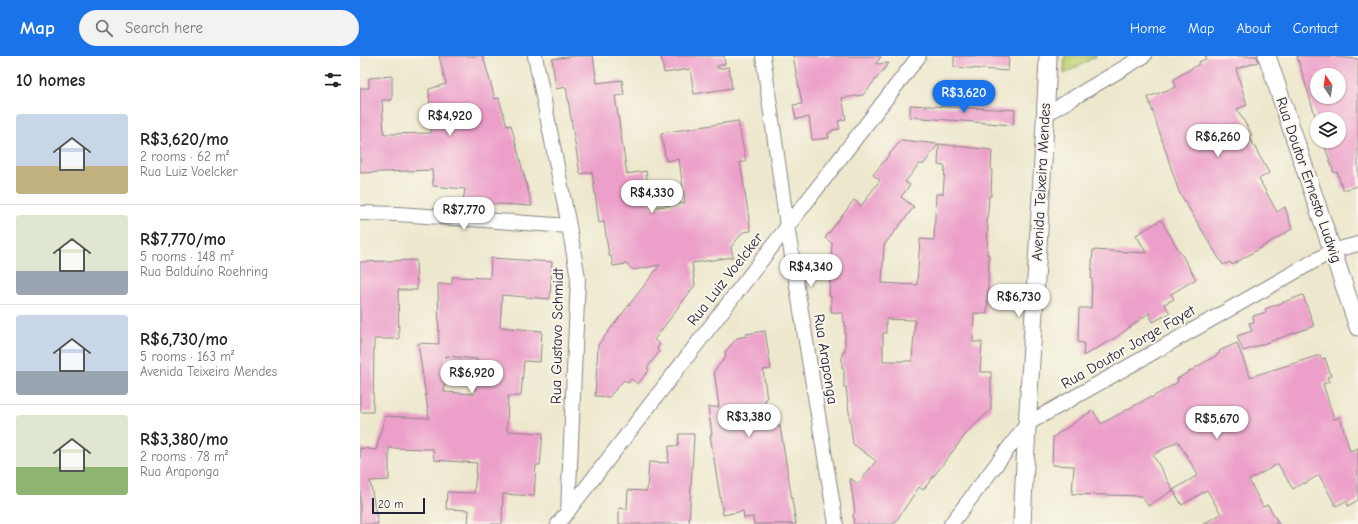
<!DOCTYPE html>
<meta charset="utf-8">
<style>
:root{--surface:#fff;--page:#f2f2f2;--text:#222;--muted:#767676;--line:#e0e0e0;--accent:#1a73e8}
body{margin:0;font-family:"Comic Neue",sans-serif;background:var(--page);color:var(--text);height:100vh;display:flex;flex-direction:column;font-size:15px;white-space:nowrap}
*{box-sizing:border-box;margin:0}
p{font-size:13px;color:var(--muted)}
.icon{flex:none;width:22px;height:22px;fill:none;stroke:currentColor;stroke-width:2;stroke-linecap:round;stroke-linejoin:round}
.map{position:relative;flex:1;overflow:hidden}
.drawer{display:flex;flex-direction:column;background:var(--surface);width:360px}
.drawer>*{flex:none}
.needle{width:26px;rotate:347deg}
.fabs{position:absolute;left:950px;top:12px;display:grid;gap:8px}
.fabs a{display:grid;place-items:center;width:36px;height:36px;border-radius:50%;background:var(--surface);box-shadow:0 1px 3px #0004;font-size:20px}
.scale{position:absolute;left:12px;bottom:10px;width:53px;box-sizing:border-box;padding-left:4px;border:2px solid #22223b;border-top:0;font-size:11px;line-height:14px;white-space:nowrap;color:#22223b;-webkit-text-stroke:3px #fbf7ec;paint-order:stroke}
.price{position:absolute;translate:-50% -34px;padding:0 9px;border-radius:14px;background:#fff;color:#222;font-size:13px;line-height:26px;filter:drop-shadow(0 1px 2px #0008)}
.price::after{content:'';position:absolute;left:50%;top:24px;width:12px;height:9px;margin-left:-6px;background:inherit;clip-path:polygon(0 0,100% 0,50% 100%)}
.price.current{background:var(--accent);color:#fff}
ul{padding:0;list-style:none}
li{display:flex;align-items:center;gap:12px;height:100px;padding:0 16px}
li+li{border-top:1px solid var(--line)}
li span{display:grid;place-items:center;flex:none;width:112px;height:80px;border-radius:4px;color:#555}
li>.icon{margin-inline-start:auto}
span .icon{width:48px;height:48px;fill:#fffc;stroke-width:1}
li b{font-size:17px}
h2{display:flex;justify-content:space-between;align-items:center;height:48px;padding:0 16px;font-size:17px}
header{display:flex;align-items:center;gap:24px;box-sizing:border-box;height:56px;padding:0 20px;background:var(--accent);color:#fff}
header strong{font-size:19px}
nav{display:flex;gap:22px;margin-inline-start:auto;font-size:14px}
.search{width:280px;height:36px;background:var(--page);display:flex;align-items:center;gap:10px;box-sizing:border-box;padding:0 14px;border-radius:22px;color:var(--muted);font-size:15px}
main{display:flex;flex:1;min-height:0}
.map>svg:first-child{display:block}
.green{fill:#bdd275;stroke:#707a58}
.building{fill:#ec9fc9;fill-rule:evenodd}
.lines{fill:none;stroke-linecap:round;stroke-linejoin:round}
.minor-casing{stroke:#888584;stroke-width:16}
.tertiary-casing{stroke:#888584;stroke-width:19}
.minor{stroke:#fff;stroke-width:14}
.tertiary{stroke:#fff;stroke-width:17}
.labels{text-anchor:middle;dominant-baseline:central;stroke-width:4;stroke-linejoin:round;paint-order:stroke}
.street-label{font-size:15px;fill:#22223b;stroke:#fbf7ec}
</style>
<header>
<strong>Map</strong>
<div class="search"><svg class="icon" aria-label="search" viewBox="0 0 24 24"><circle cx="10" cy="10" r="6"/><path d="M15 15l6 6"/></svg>Search here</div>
<nav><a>Home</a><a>Map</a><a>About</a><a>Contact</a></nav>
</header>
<main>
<section class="drawer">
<h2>10 homes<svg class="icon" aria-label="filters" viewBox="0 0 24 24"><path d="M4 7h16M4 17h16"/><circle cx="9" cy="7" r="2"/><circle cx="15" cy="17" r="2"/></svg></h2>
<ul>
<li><span style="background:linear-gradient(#c9d6e8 65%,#c2b280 0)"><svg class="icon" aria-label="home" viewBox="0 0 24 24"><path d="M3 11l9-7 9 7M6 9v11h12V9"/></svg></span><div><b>R$3,620/mo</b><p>2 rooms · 62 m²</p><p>Rua Luiz Voelcker</p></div></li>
<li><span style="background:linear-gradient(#dfe7d0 70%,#9aa5b1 0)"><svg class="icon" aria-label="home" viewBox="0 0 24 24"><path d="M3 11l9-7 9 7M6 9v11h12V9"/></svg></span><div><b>R$7,770/mo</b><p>5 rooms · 148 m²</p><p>Rua Balduíno Roehring</p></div></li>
<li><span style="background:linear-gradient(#c9d6e8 70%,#9aa5b1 0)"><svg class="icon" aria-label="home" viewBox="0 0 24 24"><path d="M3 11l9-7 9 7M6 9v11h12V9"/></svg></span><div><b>R$6,730/mo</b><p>5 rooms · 163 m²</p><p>Avenida Teixeira Mendes</p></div></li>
<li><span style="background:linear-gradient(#dfe7d0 65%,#8fb573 0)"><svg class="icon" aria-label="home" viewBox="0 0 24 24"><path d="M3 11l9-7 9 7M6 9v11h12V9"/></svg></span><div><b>R$3,380/mo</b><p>2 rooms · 78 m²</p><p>Rua Araponga</p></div></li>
</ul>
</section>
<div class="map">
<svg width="998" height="468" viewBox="0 0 998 468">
<rect width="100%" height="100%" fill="#fbf7ec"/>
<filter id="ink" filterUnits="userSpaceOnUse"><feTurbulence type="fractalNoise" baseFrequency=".025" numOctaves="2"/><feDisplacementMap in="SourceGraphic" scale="8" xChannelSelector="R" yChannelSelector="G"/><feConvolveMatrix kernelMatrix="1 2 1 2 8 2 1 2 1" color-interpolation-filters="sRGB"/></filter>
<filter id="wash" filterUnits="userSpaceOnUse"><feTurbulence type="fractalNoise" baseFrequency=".012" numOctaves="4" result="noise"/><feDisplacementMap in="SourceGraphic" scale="16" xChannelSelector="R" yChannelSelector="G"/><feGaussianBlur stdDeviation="0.9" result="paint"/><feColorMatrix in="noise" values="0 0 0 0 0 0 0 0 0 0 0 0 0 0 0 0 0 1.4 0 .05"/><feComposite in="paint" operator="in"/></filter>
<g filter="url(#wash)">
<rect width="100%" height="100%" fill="#ede8cd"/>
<path class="green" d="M705 0H737L704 18Z"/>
<g id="blocks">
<path class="building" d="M79 0H123L135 43 139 42 147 70 151 69 172 150 103 146 105 133 73 130 72 114 0 117V32H9V22L32 20V44H22L24 78 71 77 69 33 86 28Z
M215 0H233L237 27 262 24 264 39 255 40 267 118 286 115 291 152 325 147 319 103 306 105 301 77 378 65 386 106H380L391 175 383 176 371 191 373 201 332 207 335 229 294 284 300 288 297 293 299 296 287 312 289 314 278 328 271 323 268 327 264 324 249 341 235 340 238 289 300 209 273 214 266 208 253 210 251 200H249L244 166 239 167 232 116 220 118 206 31 196 33 192 3Z
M301 0H364L365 8 357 10 358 13 369 11 372 32 334 38 330 13 304 17Z
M433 0H521L516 8 529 7 503 39 482 42 486 63 478 65 480 73 472 74V76L468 77 469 82 452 84 449 61 436 63 433 49 442 48Z
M594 0H649L648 15 594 11Z
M845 0H897L898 6 876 13 887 49 877 53 892 79 889 81 909 117 899 123 917 156 925 151 932 173 872 209 870 206 863 209 819 136 788 41 816 31 814 23 839 8V6L846 3Z
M937 0H975L976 1 998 3V130L983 134 977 116 974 117 963 85H979V63H957V66ZM957 19H979V41H957Z
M550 49 655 54 653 69 550 61Z
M541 84 578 88 564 108H559L545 126 550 129 541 141 554 151 524 189 522 227 557 229 560 183 574 184 576 138H583L585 110 578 109 579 88 632 94 631 113H632L631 140H629L627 170H628L627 199H629L627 258 614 257 613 286H622L620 316H631V354L609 374 563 434 559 431 534 468H494L493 459 495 456 490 422 498 428 516 405 493 388 486 331H484V312H482V297L485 296V266H483V257L471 256V240H469L472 187 465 182 494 144 501 150 520 124 513 119ZM526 263 555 264 552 305H523V277H526Z
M801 164 836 223 811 238 814 243 804 248 810 257 793 266 789 257 755 282 723 300 724 287 718 286 719 252H731L732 223H731L733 194 787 197 776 179Z
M131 202 192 206 190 243 142 239 140 271 182 275 180 306 164 305 161 340H148L147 375 183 377 180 409H176L174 440 143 438 142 468H108L109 454 86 453 87 436 114 437 117 407 74 404 73 393 29 392V424L10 425 18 468H0V392L16 394 25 360 69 362 58 287 79 288 78 228H92V221L130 222ZM86 300 117 303 115 338 84 336Z
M56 204 57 234H38L39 283H14L13 356H0V206Z
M943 239 954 270 883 295 877 280 892 275 889 267 894 266 893 260 906 256 905 253Z
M405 275 411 313 403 314 407 343H405L409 372 420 370 436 468H394L393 461 384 462 383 455 363 459 350 379H352L348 351H359L354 315 366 301 365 296 377 282 387 280 386 278Z
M877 287 890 321 960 299 961 303 965 302 971 320 967 321 969 326 963 328 974 363 980 361 990 395 998 392V444L988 450 986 445 976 450 959 419 944 428V426L933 433 918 408 889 424 903 451 908 449 919 468H843L861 458 847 434 822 449 813 434 788 450 782 440 712 438 714 410 692 409 693 381 733 354 741 368 790 341 791 342 818 326 817 323 860 297 859 295ZM818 385 838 419 813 434 793 399Z
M319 378H334L329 468H259V452L267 453 268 434 287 435 289 406 308 407 309 390H318Z"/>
</g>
</g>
<g filter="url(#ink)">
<use href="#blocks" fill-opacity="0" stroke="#888584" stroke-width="1"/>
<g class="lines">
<defs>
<path id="minor" d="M175 0 209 170 218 222 208 456
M403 0 427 170 476 468
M686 58 784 0
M0 157 38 158 209 170
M198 468 559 0
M591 468 667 368 972 195 998 188"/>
<path id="tertiary" d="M907 0 998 271
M662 468C669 312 682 156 688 0"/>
</defs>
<use href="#minor" class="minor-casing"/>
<use href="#tertiary" class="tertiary-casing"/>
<use href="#minor" class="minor"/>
<use href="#tertiary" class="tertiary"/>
</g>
</g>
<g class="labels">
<g class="street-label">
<text transform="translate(949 124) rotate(71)">Rua Doutor Ernesto Ludwig</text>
<text transform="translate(681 126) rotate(-87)">Avenida Teixeira Mendes</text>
<text transform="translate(365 223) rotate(-52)">Rua Luiz Voelcker</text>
<text transform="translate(197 280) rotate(-89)">Rua Gustavo Schmidt</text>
<text transform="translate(768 291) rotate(-30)">Rua Doutor Jorge Fayet</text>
<text transform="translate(466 303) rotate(81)">Rua Araponga</text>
</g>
</g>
</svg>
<div class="fabs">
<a><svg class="needle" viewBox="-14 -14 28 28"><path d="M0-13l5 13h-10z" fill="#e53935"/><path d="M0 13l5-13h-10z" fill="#767676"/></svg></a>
<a><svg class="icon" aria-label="layers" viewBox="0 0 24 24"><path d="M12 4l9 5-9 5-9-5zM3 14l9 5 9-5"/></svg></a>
</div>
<div class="scale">20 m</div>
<b class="price current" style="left:604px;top:58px">R$3,620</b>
<b class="price" style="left:90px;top:81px">R$4,920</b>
<b class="price" style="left:858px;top:102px">R$6,260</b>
<b class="price" style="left:292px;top:158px">R$4,330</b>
<b class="price" style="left:104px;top:175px">R$7,770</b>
<b class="price" style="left:451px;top:232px">R$4,340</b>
<b class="price" style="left:659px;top:262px">R$6,730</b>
<b class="price" style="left:112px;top:338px">R$6,920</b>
<b class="price" style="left:389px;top:382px">R$3,380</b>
<b class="price" style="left:857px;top:384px">R$5,670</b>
</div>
</main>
